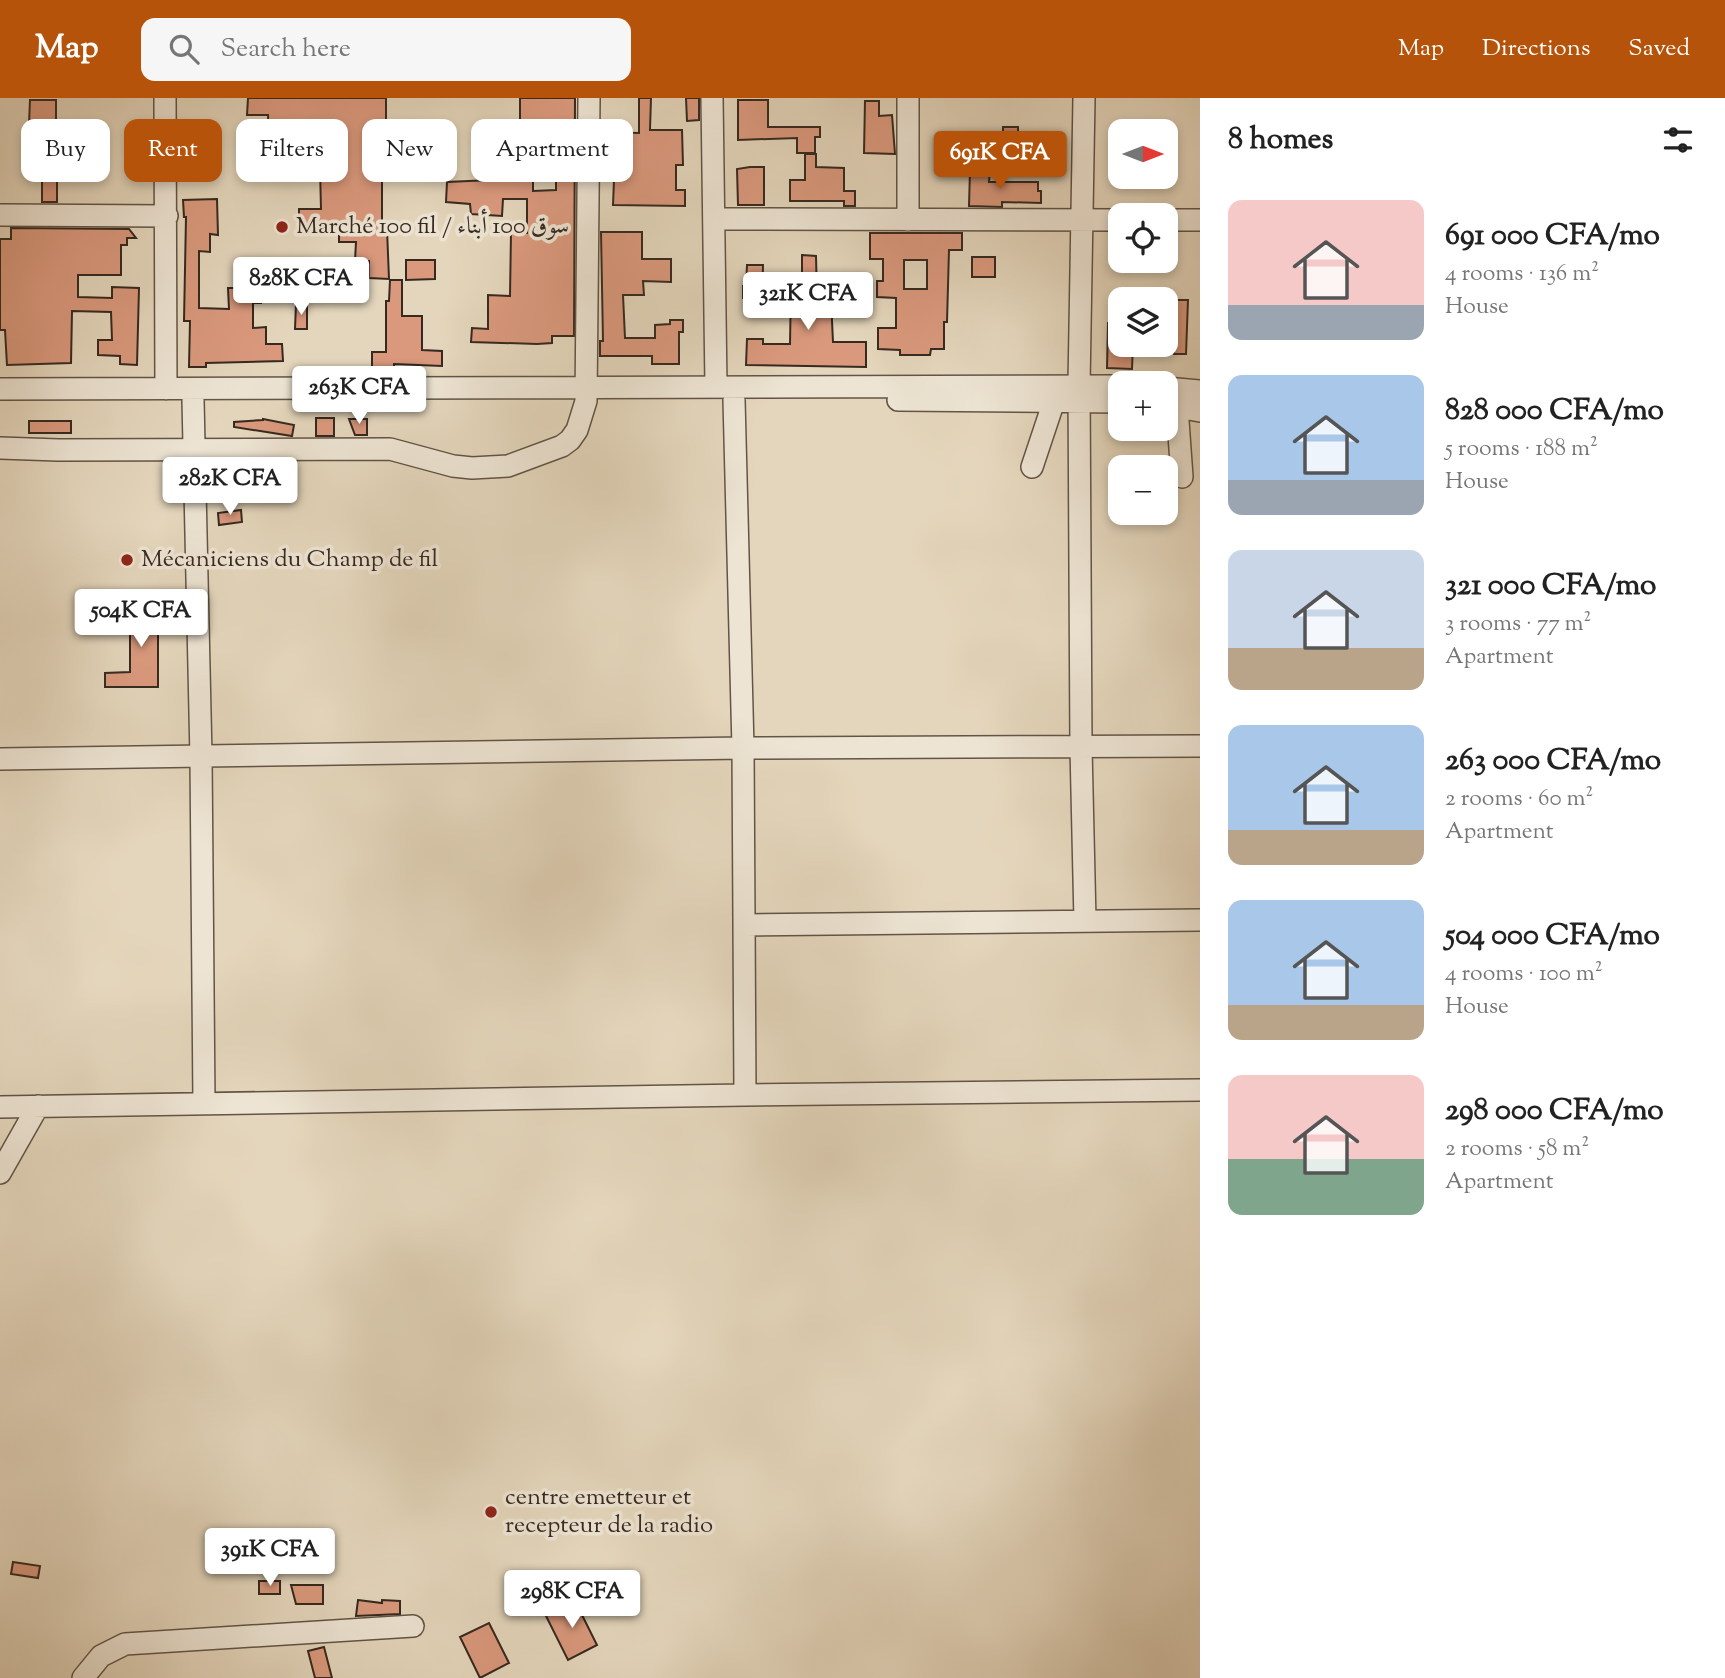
<!DOCTYPE html>
<meta charset="utf-8">
<style>
:root{--surface:#fff;--page:#f6f6f6;--text:#222;--muted:#767676;--accent:#b45309}
body{margin:0;font-family:"Sorts Mill Goudy",Amiri,serif;background:var(--page);color:var(--text);height:100vh;display:flex;flex-direction:column;font-size:26px;white-space:nowrap}
*{box-sizing:border-box;margin:0}
p{font-size:23px;color:var(--muted)}
.icon{flex:none;width:38px;height:38px;fill:none;stroke:currentColor;stroke-width:2;stroke-linecap:round;stroke-linejoin:round}
.map{position:relative;flex:1;overflow:hidden}
.details{display:flex;flex-direction:column;background:var(--surface);width:525px}
.details>*{flex:none}
.banner{position:absolute;left:21px;top:21px;width:665px;height:63px;display:flex;gap:14px}
.needle{width:46px;rotate:90deg}
.fabs{position:absolute;left:1108px;top:21px;display:grid;gap:14px}
.fabs a{display:grid;place-items:center;width:70px;height:70px;border-radius:14px;background:var(--surface);box-shadow:0 4px 10px #0003;font-size:35px}
.price{position:absolute;translate:-50% -60px;padding:0 16px;border-radius:7px;background:#fff;color:#222;font-size:23px;line-height:46px;filter:drop-shadow(0 2px 4px #0008)}
.price::after{content:'';position:absolute;left:50%;top:42px;width:21px;height:16px;margin-left:-10px;background:inherit;clip-path:polygon(0 0,100% 0,50% 100%)}
.price.selected{background:var(--accent);color:#fff}
ul{padding:0;list-style:none}
li{display:flex;align-items:center;gap:21px;height:175px;padding:0 28px}
li span{display:grid;place-items:center;flex:none;width:196px;height:140px;border-radius:14px;color:#555}
li>.icon{margin-inline-start:auto}
span .icon{width:84px;height:84px;fill:#fffc;stroke-width:1}
li b{font-size:30px}
h2{display:flex;justify-content:space-between;align-items:center;height:84px;padding:0 28px;font-size:30px}
.chip{padding:0 24px;border-radius:14px;background:var(--surface);box-shadow:0 4px 10px #0003;font-size:24px;line-height:63px}
.chip.selected{background:var(--accent);color:#fff}
header{display:flex;align-items:center;gap:42px;box-sizing:border-box;height:98px;padding:0 35px;background:var(--accent);color:#fff}
header strong{font-size:33px}
nav{display:flex;gap:38px;margin-inline-start:auto;font-size:24px}
.search{width:490px;height:63px;background:var(--page);display:flex;align-items:center;gap:18px;box-sizing:border-box;padding:0 24px;border-radius:14px;color:var(--muted);font-size:26px}
main{display:flex;flex:1;min-height:0}
.map>svg:first-child{display:block}
.building{fill:#da997d;stroke:#362920;stroke-width:2;fill-rule:evenodd}
.lines{fill:none;stroke-linecap:round;stroke-linejoin:round}
.minor-casing{stroke:#625447;stroke-width:24}
.minor{stroke:#ede4d3;stroke-width:21}
.poi-dot{fill:#8f2418;stroke:#ede4d3;stroke-width:2.5}
.labels{text-anchor:middle;dominant-baseline:central;stroke-width:7;stroke-linejoin:round;paint-order:stroke}
.poi-label{font-size:24px;fill:#362920;stroke:#ede4d3;text-anchor:start}
</style>
<header>
<strong>Map</strong>
<div class="search"><svg class="icon" aria-label="search" viewBox="0 0 24 24"><circle cx="10" cy="10" r="6"/><path d="M15 15l6 6"/></svg>Search here</div>
<nav><a>Map</a><a>Directions</a><a>Saved</a></nav>
</header>
<main>
<div class="map">
<svg width="1200" height="1580" viewBox="0 0 1200 1580">
<rect width="100%" height="100%" fill="#e4d6bc"/>
<filter id="stains"><feTurbulence type="fractalNoise" baseFrequency=".00286" numOctaves="4"/><feColorMatrix values="0 0 0 0 .2 0 0 0 0 .09 0 0 0 0 .02 0 0 0 .5 -.17"/></filter>
<radialGradient id="worn" r=".72"><stop offset=".6" stop-color="#630" stop-opacity="0"/><stop offset="1" stop-color="#630" stop-opacity=".3"/></radialGradient>
<path class="building" d="M248 0H386V46H371V74H382V129L387 131 389 181 369 180V163H355L356 144H339V134H332V125H299V111H321L320 71H313V66H294V51H269L268 17H247Z
M520 0H575L574 238H552V245L537 246 471 244 472 230 488 231V197L510 198 511 135H527V101H503L502 118 471 116 470 106 446 104 447 84 491 82V78L498 79V52H509V37H520ZM556 55V92L533 93V58Z
M639 0H651L650 32H682L683 67H676V92H685V108L613 107 614 82 601 81 602 34 639 35Z
M686 0H699V22L687 23Z
M30 2H56V27L29 26Z
M738 2H768V29H820V39H815V55H797V40L738 42Z
M865 3H879V18L892 17 895 56 864 55Z
M1003 29H1018V55H1003Z
M805 56H816V69L844 70V93H855V108H844V103H790V82H805Z
M750 69H764V107H738L737 71Z
M970 72 990 73 989 84H1038V93H1041V105L1002 104V109L969 108Z
M42 80H57V104H42Z
M217 101 218 137 210 136V154L199 153V210L229 211 228 190H242V185H261V205H253V230L266 229V246H282L283 263 206 265V269H189L190 223H184L186 119H184L183 102Z
M11 130 129 131 136 140H127V147H121V177H78V199L112 200V189L139 190 137 267 120 266V258L98 257V242H112L111 214 72 213 71 265 7 267 5 232H0V141H11Z
M601 134H642V161H671V184L643 183 644 197H623L625 240H655V227L670 226V222H683V234H679V266H652V258H600V243H603Z
M870 135H962V152H949L947 224H944V251H931L930 257H900V252L878 251V230H896V200L877 199V183H883V161H870ZM904 162H927V191H904Z
M802 157 816 158 817 201H831L833 244H866V269L746 267 747 241H763V246H790L791 187H802Z
M972 159H995V179H972Z
M406 162H435V181L406 182Z
M747 167H763L762 209H746V200H743V188H746Z
M390 182H402V218H422V252L442 253V268L394 266V270L372 271V254H386V203H389Z
M1170 202H1188L1186 256H1174V217H1170Z
M296 206H307V231H295Z
M1108 225 1120 226V247H1133L1132 271 1107 270Z
M316 320H334V338H316Z
M263 321 294 327 292 338 234 329V324L263 322Z
M349 321H367V337H355Z
M29 323H71V335H29Z
M241 412 242 424 219 427 218 415Z
M158 500V589H105V575L130 574V520H136L135 503Z
M13 1464 40 1468 38 1480 11 1476Z
M259 1483H280V1496H259Z
M291 1487H323V1506H296Z
M358 1502 382 1505V1502L400 1503V1516L356 1518Z
M575 1503 597 1547 568 1562 546 1518Z
M489 1525 509 1565 480 1580 460 1539Z
M324 1549 332 1580H315L308 1553Z"/>
<g class="lines">
<defs>
<path id="minor" d="M165 0 166 291
M712 0 716 289
M908 0V122
M1084 0 1079 287 1081 650 1085 823
M0 117 167 118
M714 121 1120 122
M1166 122H1200
M1166 290 1200 293
M0 291 1120 288
M193 302 201 659 204 1006
M734 302 743 650 745 997 1200 992
M898 302 1120 304
M1166 307 1200 313
M1177 309 1182 379
M0 350 58 352 390 351 453 368 472 370 508 368 562 348 570 342 577 332 586 303 589 0
M1032 369 1054 303
M0 661 743 650 1200 648
M746 827 1200 822
M0 1009 745 997
M0 1075 38 1008
M83 1580 101 1558 125 1546 413 1528"/>
</defs>
<use href="#minor" class="minor-casing"/>
<use href="#minor" class="minor"/>
</g>
<g class="poi-dot">
<circle cx="282" cy="129" r="7"/>
<circle cx="127" cy="462" r="7"/>
<circle cx="491" cy="1414" r="7"/>
</g>
<g class="labels">
<g class="poi-label">
<text x="296" y="129">Marché 100 fil / سوق 100 أبناء</text>
<text x="141" y="462">Mécaniciens du Champ de fil</text>
<text x="505" y="1400">centre emetteur et<tspan x="505" dy="28">recepteur de la radio</tspan></text>
</g>
</g>
<rect width="100%" height="100%" filter="url(#stains)"/>
<rect width="100%" height="100%" fill="url(#worn)"/>
</svg>
<div class="fabs">
<a><svg class="needle" viewBox="-14 -14 28 28"><path d="M0-13l5 13h-10z" fill="#e53935"/><path d="M0 13l5-13h-10z" fill="#767676"/></svg></a>
<a><svg class="icon" aria-label="locate" viewBox="0 0 24 24"><circle cx="12" cy="12" r="6"/><path d="M12 2v4M12 18v4M2 12h4M18 12h4"/></svg></a>
<a><svg class="icon" aria-label="layers" viewBox="0 0 24 24"><path d="M12 4l9 5-9 5-9-5zM3 14l9 5 9-5"/></svg></a>
<a>+</a>
<a>−</a>
</div>
<b class="price selected" style="left:1000px;top:93px">691K CFA</b>
<b class="price" style="left:301px;top:219px">828K CFA</b>
<b class="price" style="left:808px;top:234px">321K CFA</b>
<b class="price" style="left:359px;top:328px">263K CFA</b>
<b class="price" style="left:230px;top:419px">282K CFA</b>
<b class="price" style="left:141px;top:551px">504K CFA</b>
<b class="price" style="left:270px;top:1490px">391K CFA</b>
<b class="price" style="left:572px;top:1532px">298K CFA</b>
<div class="banner">
<a class="chip">Buy</a>
<a class="chip selected">Rent</a>
<a class="chip">Filters</a>
<a class="chip">New</a>
<a class="chip">Apartment</a>
</div>
</div>
<section class="details">
<h2>8 homes<svg class="icon" aria-label="filters" viewBox="0 0 24 24"><path d="M4 7h16M4 17h16"/><circle cx="9" cy="7" r="2"/><circle cx="15" cy="17" r="2"/></svg></h2>
<ul>
<li><span style="background:linear-gradient(#f6c9c9 75%,#9aa5b1 0)"><svg class="icon" aria-label="home" viewBox="0 0 24 24"><path d="M3 11l9-7 9 7M6 9v11h12V9"/></svg></span><div><b>691 000 CFA/mo</b><p>4 rooms · 136 m²</p><p>House</p></div></li>
<li><span style="background:linear-gradient(#a9c7e8 75%,#9aa5b1 0)"><svg class="icon" aria-label="home" viewBox="0 0 24 24"><path d="M3 11l9-7 9 7M6 9v11h12V9"/></svg></span><div><b>828 000 CFA/mo</b><p>5 rooms · 188 m²</p><p>House</p></div></li>
<li><span style="background:linear-gradient(#c9d6e8 70%,#b9a48a 0)"><svg class="icon" aria-label="home" viewBox="0 0 24 24"><path d="M3 11l9-7 9 7M6 9v11h12V9"/></svg></span><div><b>321 000 CFA/mo</b><p>3 rooms · 77 m²</p><p>Apartment</p></div></li>
<li><span style="background:linear-gradient(#a9c7e8 75%,#b9a48a 0)"><svg class="icon" aria-label="home" viewBox="0 0 24 24"><path d="M3 11l9-7 9 7M6 9v11h12V9"/></svg></span><div><b>263 000 CFA/mo</b><p>2 rooms · 60 m²</p><p>Apartment</p></div></li>
<li><span style="background:linear-gradient(#a9c7e8 75%,#b9a48a 0)"><svg class="icon" aria-label="home" viewBox="0 0 24 24"><path d="M3 11l9-7 9 7M6 9v11h12V9"/></svg></span><div><b>504 000 CFA/mo</b><p>4 rooms · 100 m²</p><p>House</p></div></li>
<li><span style="background:linear-gradient(#f6c9c9 60%,#7fa58c 0)"><svg class="icon" aria-label="home" viewBox="0 0 24 24"><path d="M3 11l9-7 9 7M6 9v11h12V9"/></svg></span><div><b>298 000 CFA/mo</b><p>2 rooms · 58 m²</p><p>Apartment</p></div></li>
</ul>
</section>
</main>
